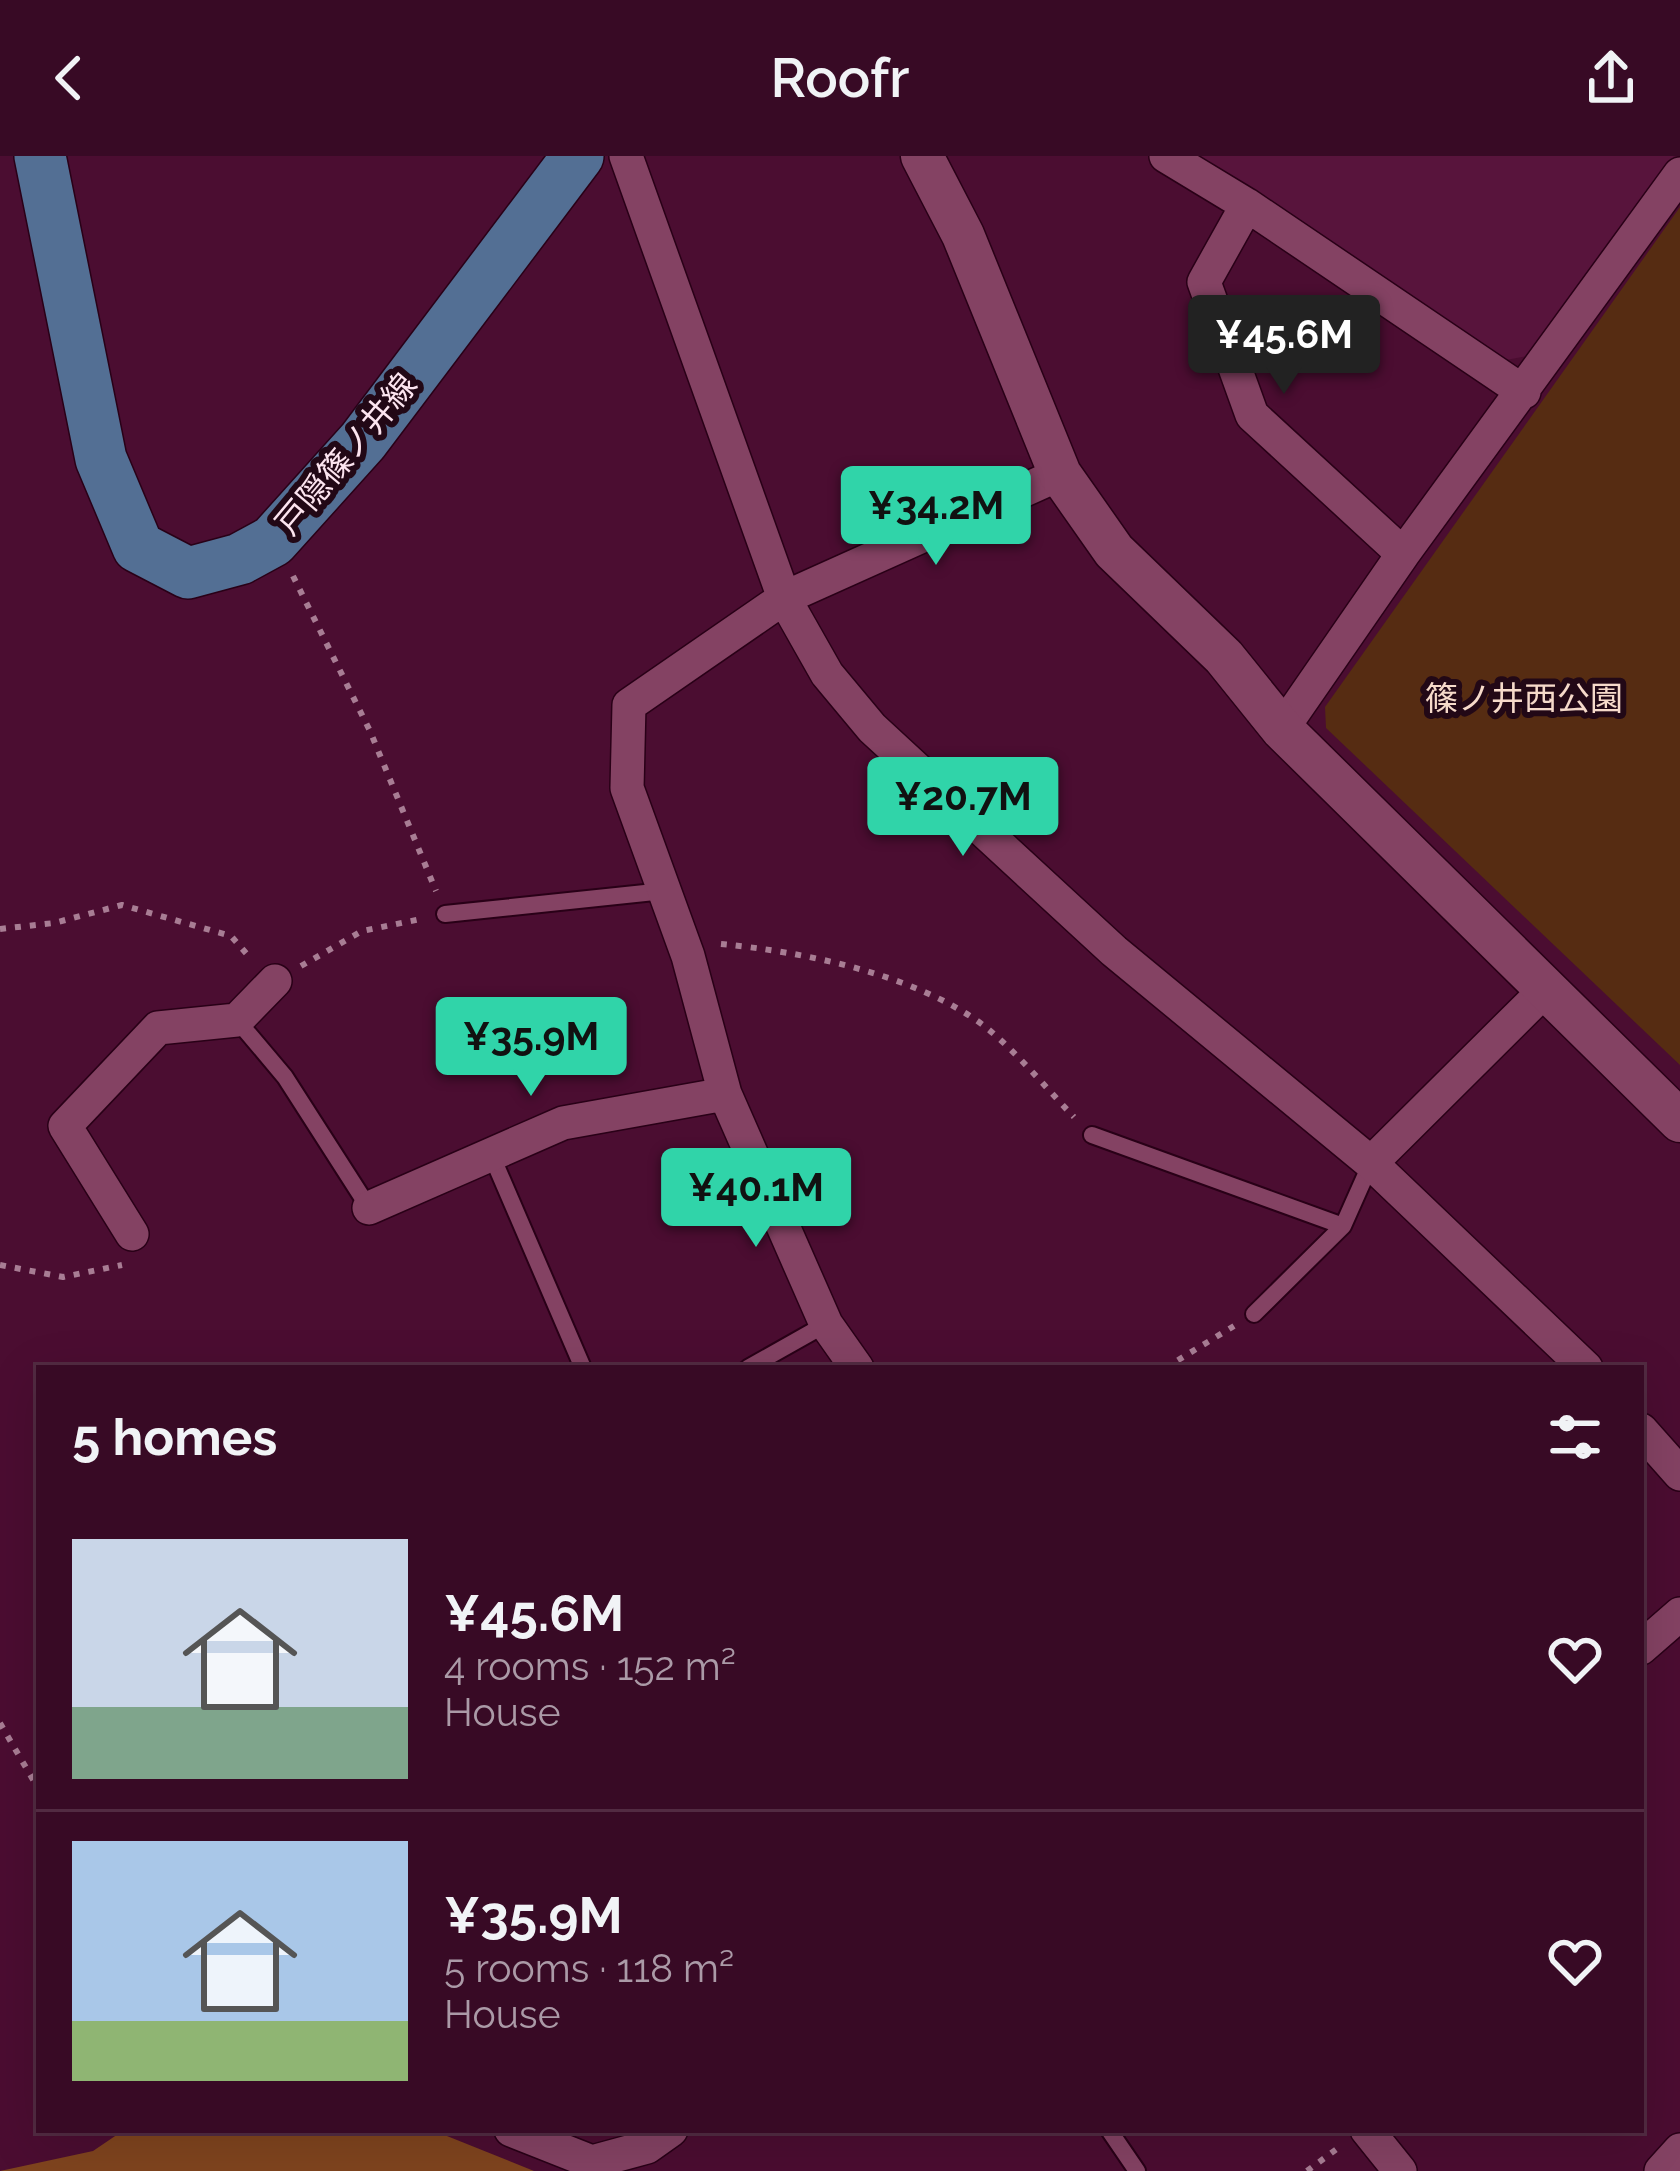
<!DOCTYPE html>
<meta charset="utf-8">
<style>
:root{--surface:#380a25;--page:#3f132d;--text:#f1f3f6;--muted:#ab9aa7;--line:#522b42;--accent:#30d4a9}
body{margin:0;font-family:Raleway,"Noto Sans JP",sans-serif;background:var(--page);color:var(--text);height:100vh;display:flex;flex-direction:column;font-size:45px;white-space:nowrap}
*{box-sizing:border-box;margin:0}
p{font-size:39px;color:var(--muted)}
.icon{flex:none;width:66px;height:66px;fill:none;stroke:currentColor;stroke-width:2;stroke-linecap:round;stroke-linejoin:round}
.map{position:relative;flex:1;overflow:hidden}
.sheet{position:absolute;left:36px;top:1209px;width:1608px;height:768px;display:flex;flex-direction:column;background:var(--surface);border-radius:0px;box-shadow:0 12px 48px #0002,0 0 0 3px var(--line)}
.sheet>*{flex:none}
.price{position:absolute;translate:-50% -102px;padding:0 27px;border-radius:12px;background:var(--accent);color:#111;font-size:39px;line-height:78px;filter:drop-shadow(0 3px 6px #0008)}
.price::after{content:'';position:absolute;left:50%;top:72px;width:36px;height:27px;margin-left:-18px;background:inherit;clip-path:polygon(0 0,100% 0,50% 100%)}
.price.active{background:#222;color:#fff}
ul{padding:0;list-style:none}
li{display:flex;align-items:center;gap:36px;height:300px;padding:0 36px}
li+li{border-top:3px solid var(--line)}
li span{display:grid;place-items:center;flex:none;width:336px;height:240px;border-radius:0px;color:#555}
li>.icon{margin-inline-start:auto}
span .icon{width:144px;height:144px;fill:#fffc;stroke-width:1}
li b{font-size:51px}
h2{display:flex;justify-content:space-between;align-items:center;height:144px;padding:0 36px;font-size:51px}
header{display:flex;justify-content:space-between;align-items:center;height:156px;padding:0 36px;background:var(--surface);font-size:54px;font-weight:600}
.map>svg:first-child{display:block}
.built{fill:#58143c}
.green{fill:#562c12}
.forest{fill:#7f441e}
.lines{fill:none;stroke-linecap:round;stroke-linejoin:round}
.service-casing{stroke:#290017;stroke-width:20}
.minor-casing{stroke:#290017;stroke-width:36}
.tertiary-casing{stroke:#290017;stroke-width:45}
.primary-casing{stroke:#290017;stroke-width:54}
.path{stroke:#a87d94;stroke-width:6;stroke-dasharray:6 9;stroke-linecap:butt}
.service{stroke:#844263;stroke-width:16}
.minor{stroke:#844263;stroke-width:33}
.tertiary{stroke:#844263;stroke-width:42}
.primary{stroke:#536f94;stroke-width:51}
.labels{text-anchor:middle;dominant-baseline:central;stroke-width:12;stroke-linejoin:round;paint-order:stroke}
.street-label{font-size:33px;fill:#fce4ef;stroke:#220816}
.park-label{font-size:33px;fill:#f6daca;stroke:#220816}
</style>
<header><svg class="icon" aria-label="back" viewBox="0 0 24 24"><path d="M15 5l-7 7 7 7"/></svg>Roofr<svg class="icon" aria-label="share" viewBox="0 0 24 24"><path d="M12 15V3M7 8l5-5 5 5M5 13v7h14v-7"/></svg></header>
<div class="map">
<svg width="1680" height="2015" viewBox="0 0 1680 2015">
<rect width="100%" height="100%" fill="#4b0d31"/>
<path class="built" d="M1184 0H1674L1539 198 1506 204Z"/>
<path class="green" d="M1680 51V909L1326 572 1325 551Z"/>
<path class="forest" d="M124 1974H432L534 2015H0L93 1995Z"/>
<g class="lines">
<defs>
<path id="service" d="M445 758 664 735
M237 864 285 921 369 1052
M1092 979 1343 1070
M491 998 583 1212
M1254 1158 1343 1070 1371 1007
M748 1212 826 1168
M1109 1974 1137 2015"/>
<path id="minor" d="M626 0 784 442 827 518 872 572 1114 795 1371 1007 1586 1212
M1166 0 1247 49 1524 236
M1247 49 1204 126 1252 259 1403 398
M1282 573 1403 398 1680 18
M1371 1007 1544 835
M369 1052 563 967 725 938
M132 1078 65 970 158 872 237 864 275 825
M857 1212 826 1168 725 938 688 800 627 632 629 549 784 442 1060 318
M1641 1274 1680 1318
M1641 1492 1680 1458
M511 1974 592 2006 647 1991 671 1974
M1367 1974 1400 2015
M1661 2015 1680 1994"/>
<path id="tertiary" d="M922 0 963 79 1060 318 1114 395 1224 501 1282 573 1680 965"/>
<path id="primary" d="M40 0 101 303 138 391 188 417 240 403 273 385 363 285 578 0"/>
</defs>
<use href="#service" class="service-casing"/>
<use href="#minor" class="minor-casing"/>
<use href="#tertiary" class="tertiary-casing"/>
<use href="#primary" class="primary-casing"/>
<path class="path" d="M293 420 370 575 436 735
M0 773 54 767 122 749 231 780 252 804
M721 788C804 796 914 818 983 869 1016 895 1045 931 1074 961
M301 810 362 775 421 763
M0 1109 63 1121 122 1109
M1165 1212 1234 1170
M0 1567 39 1634
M1307 2015 1338 1992"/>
<use href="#service" class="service"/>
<use href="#minor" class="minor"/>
<use href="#tertiary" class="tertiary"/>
<use href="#primary" class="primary"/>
</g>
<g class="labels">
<g class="street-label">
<text transform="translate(346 298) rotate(-50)">戸隠篠ノ井線</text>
</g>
<g class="park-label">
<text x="1524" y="542">篠ノ井西公園</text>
</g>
</g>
</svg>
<b class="price active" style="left:1284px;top:241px">¥45.6M</b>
<b class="price" style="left:936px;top:412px">¥34.2M</b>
<b class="price" style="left:963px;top:703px">¥20.7M</b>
<b class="price" style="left:531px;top:943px">¥35.9M</b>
<b class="price" style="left:756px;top:1094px">¥40.1M</b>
<section class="sheet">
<h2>5 homes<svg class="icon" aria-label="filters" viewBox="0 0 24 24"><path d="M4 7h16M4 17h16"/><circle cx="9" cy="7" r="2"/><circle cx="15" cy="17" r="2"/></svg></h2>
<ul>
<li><span style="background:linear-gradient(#c9d6e8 70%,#7fa58c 0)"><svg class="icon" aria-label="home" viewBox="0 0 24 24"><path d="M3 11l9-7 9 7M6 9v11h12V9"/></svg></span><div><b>¥45.6M</b><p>4 rooms · 152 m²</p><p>House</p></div><svg class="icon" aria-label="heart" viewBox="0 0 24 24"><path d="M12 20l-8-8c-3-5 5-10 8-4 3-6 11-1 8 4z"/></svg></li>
<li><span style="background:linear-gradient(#a9c7e8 75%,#8fb573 0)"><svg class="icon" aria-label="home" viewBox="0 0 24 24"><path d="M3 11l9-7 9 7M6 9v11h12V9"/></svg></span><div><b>¥35.9M</b><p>5 rooms · 118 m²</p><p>House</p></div><svg class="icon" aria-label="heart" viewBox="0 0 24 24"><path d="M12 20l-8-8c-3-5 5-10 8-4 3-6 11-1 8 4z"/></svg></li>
</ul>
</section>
</div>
